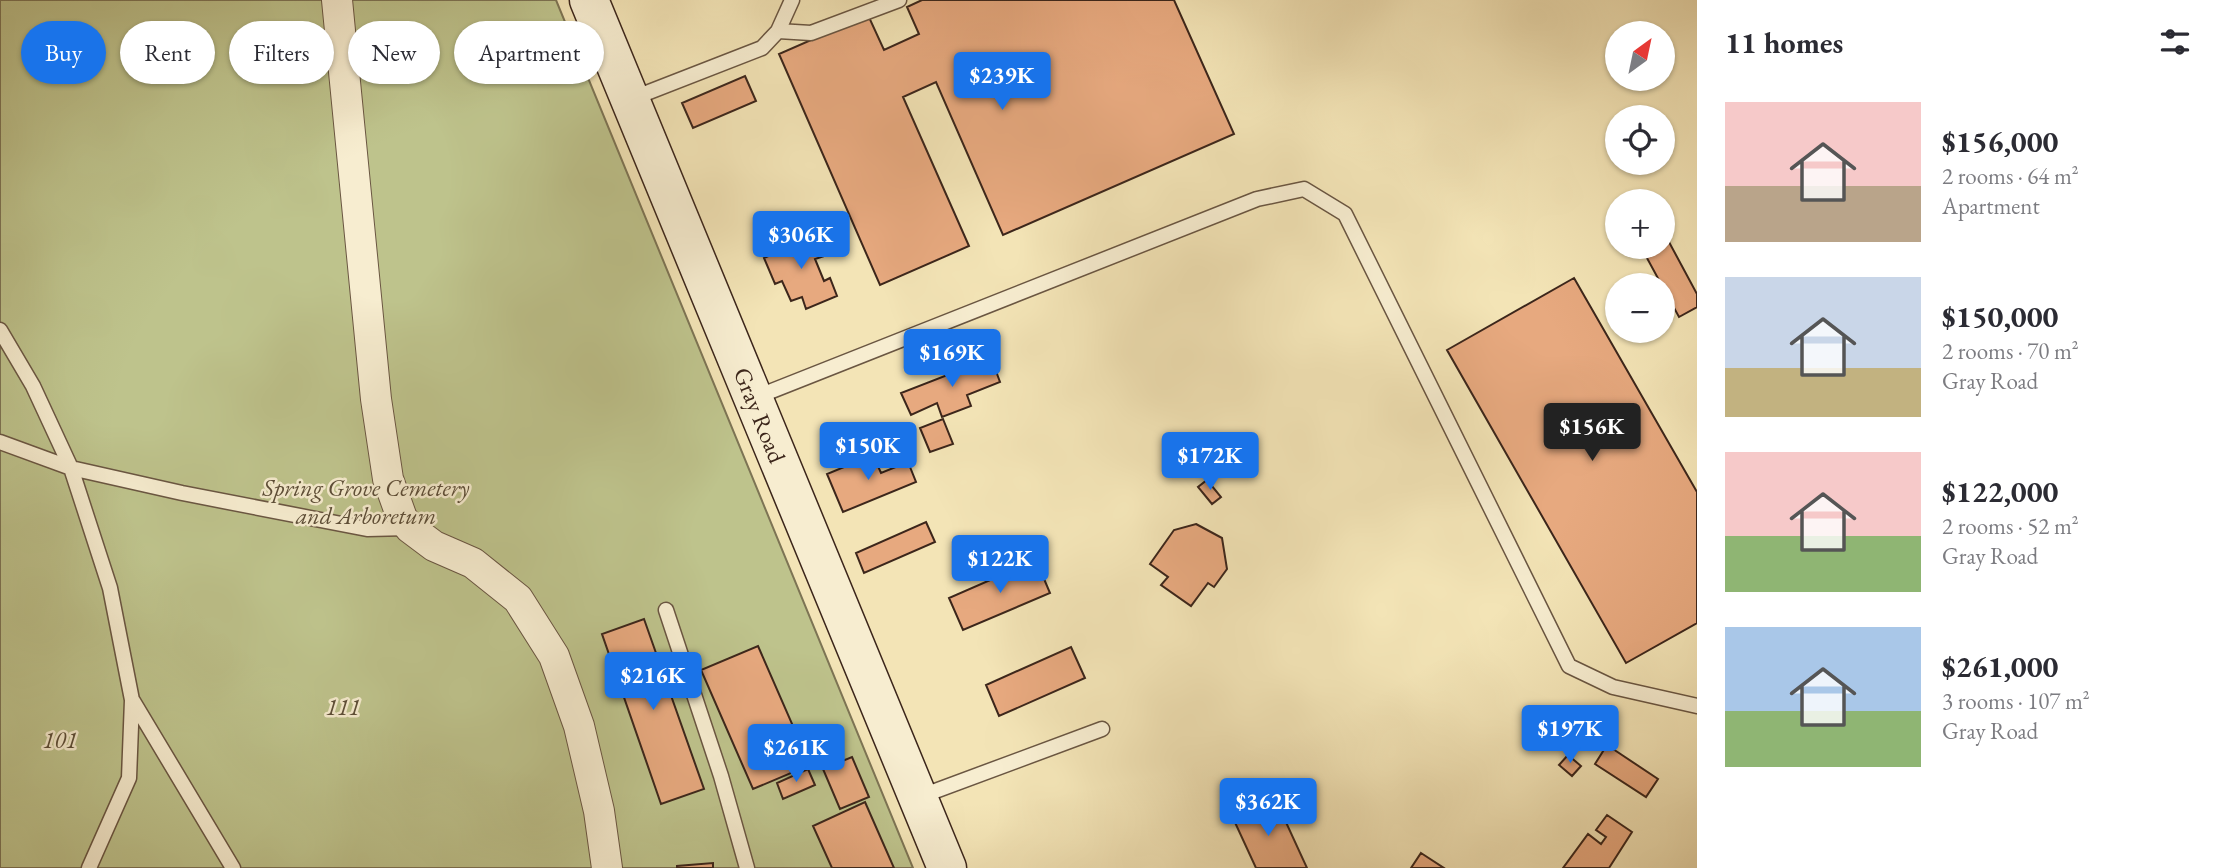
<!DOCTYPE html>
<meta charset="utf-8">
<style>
:root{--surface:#fff;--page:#f2f2f3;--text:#2b2b33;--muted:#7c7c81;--accent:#1a73e8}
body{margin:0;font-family:"EB Garamond",serif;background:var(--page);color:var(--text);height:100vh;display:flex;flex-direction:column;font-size:26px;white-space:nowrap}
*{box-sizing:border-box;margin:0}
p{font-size:23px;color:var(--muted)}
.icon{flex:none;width:38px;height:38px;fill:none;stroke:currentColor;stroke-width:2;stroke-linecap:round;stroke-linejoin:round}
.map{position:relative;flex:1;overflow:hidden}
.side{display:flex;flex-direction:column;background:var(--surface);width:525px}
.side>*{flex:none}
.hud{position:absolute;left:21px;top:21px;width:665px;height:63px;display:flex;gap:14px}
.needle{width:46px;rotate:33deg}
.tools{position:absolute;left:1605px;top:21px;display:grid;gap:14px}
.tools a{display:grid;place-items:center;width:70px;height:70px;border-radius:50%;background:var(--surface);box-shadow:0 2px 5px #0004;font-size:35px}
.price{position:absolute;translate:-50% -60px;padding:0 16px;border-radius:7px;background:var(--accent);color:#fff;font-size:23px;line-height:46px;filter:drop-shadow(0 2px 4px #0008)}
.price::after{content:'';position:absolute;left:50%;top:42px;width:21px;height:16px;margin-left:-10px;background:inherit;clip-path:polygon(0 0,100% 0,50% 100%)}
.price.active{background:#222;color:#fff}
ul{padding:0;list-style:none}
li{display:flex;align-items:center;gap:21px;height:175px;padding:0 28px}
li span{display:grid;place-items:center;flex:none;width:196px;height:140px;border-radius:0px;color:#555}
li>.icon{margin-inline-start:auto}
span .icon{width:84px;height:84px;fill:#fffc;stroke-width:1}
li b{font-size:30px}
h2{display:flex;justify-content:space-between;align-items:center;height:84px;padding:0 28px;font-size:30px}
.pill{padding:0 24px;border-radius:32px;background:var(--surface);box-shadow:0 2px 5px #0004;font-size:24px;line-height:63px}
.pill.active{background:var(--accent);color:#fff}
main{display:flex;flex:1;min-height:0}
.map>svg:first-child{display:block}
.green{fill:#bec38c;stroke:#7d7454;stroke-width:2}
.building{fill:#e7a97f;stroke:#3c261b;stroke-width:2}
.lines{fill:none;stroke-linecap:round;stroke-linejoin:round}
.lane-casing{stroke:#6a5642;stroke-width:17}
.street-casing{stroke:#6a5642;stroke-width:32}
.secondary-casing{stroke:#3c261b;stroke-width:41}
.lane{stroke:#f7edd0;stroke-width:14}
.street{stroke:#f7edd0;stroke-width:30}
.secondary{stroke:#f7edd0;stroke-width:38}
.labels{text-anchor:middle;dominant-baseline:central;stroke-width:5;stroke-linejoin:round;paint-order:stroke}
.street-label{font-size:24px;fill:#3c261b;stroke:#f7edd0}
.park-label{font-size:24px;font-style:italic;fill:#5c4d37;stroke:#f7edd0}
</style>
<main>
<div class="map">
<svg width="1697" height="868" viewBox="0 0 1697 868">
<rect width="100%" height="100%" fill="#f3e4b6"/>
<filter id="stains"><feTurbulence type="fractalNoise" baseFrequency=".00286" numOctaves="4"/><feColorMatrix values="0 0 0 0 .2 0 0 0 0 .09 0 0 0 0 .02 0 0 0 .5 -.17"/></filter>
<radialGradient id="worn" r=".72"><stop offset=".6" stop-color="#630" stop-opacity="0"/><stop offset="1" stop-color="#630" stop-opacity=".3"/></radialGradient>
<path class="green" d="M0 0H556L913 868H0Z"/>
<path class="building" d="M922 0H1174L1234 134 1003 235 936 82 903 97 969 246 880 285 779 54 868 15 884 50 919 34 907 7Z
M745 76 756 101 693 128 682 103Z
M1662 229 1697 294V307L1679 317 1641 247H1662Z
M820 235 827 255 815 259 824 281 830 278 837 296 806 309 802 297 791 301 782 281 775 284 764 258 771 255 770 251 807 237 808 240Z
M1574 278 1697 492V623L1626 663 1447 350Z
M991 358 1000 382 967 395 971 406 942 417 937 403 911 415 901 393Z
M943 419 953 444 930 452 920 428Z
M873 455 881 473 908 462 916 482 843 512 827 474Z
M1207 480 1221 497 1212 504 1198 487Z
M926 522 935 542 864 573 856 553Z
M1196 524 1222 538 1227 569 1214 587 1208 583 1191 606 1161 585 1168 577 1150 564 1174 530Z
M1036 560 1050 593 963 630 949 598Z
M644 619 704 789 661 804 602 634Z
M758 646 810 765 753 789 701 670Z
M1071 647 1085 678 999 716 986 685Z
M1607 745 1658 779 1646 797 1595 764Z
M1568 755 1581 766 1572 776 1559 765Z
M852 757 869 797 840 809 823 769Z
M808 769 815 785 783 799 777 783Z
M1269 799 1274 809 1279 807 1307 868H1256L1232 816Z
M865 802 894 868H832L813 826Z
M1607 815 1632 832 1609 868H1563L1588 834 1601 844 1606 837 1596 830Z
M1421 853 1444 868H1411Z
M713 863V868H677V866Z"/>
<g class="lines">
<defs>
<path id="lane" d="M778 31 811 33 899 0
M631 99 762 48 778 31 792 0
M0 330 33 386 71 468 110 588 132 700 129 778 89 868
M754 398 1257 199 1304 189 1345 214 1569 666 1613 687 1697 706
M0 442 71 468 182 493 367 529 409 528
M666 610 721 776 747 868
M133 701 233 868
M919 797 1102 729"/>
<path id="street" d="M337 0 376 399 388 479 402 518 410 528 434 546 473 563 518 599 554 656 579 726 599 811 607 868"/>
<path id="secondary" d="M589 0 947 868"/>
</defs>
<use href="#lane" class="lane-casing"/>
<use href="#street" class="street-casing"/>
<use href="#secondary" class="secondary-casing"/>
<use href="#lane" class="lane"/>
<use href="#street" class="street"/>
<use href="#secondary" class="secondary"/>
</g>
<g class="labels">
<g class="street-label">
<text transform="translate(760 415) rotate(68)">Gray Road</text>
</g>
<g class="park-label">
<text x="366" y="487">Spring Grove Cemetery<tspan x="366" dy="28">and Arboretum</tspan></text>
<text x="343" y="706">111</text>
<text x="60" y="739">101</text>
</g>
</g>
<rect width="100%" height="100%" filter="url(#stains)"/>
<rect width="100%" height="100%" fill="url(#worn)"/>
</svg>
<div class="tools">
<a><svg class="needle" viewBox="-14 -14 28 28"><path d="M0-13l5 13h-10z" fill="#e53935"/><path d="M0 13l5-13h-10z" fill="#7c7c81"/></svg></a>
<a><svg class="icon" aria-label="locate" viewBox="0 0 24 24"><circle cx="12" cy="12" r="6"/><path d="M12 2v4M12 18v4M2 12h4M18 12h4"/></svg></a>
<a>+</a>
<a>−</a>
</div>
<b class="price" style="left:1002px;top:112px">$239K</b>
<b class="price" style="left:801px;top:271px">$306K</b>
<b class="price" style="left:952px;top:389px">$169K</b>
<b class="price active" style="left:1592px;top:463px">$156K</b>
<b class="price" style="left:868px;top:482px">$150K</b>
<b class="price" style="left:1210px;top:492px">$172K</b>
<b class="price" style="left:1000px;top:595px">$122K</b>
<b class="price" style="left:653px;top:712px">$216K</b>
<b class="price" style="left:1570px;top:765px">$197K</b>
<b class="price" style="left:796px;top:784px">$261K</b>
<b class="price" style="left:1268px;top:838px">$362K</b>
<div class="hud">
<a class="pill active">Buy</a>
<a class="pill">Rent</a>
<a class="pill">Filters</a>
<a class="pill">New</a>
<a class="pill">Apartment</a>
</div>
</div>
<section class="side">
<h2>11 homes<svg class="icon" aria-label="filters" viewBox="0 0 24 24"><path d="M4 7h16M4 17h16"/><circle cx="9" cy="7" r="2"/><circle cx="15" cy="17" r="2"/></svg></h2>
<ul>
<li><span style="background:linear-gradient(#f6c9c9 60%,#b9a48a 0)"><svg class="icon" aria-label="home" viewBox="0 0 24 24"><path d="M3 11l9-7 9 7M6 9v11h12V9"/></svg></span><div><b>$156,000</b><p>2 rooms · 64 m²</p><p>Apartment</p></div></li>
<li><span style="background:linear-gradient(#c9d6e8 65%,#c2b280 0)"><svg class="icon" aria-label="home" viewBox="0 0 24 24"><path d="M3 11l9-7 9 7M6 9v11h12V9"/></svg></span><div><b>$150,000</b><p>2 rooms · 70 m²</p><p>Gray Road</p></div></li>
<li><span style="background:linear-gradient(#f6c9c9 60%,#8fb573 0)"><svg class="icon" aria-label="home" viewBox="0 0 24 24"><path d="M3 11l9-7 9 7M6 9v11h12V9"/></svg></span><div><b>$122,000</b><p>2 rooms · 52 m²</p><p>Gray Road</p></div></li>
<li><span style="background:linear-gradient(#a9c7e8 60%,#8fb573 0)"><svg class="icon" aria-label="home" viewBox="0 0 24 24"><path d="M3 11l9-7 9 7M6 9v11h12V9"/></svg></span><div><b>$261,000</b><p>3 rooms · 107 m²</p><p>Gray Road</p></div></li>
</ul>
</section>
</main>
